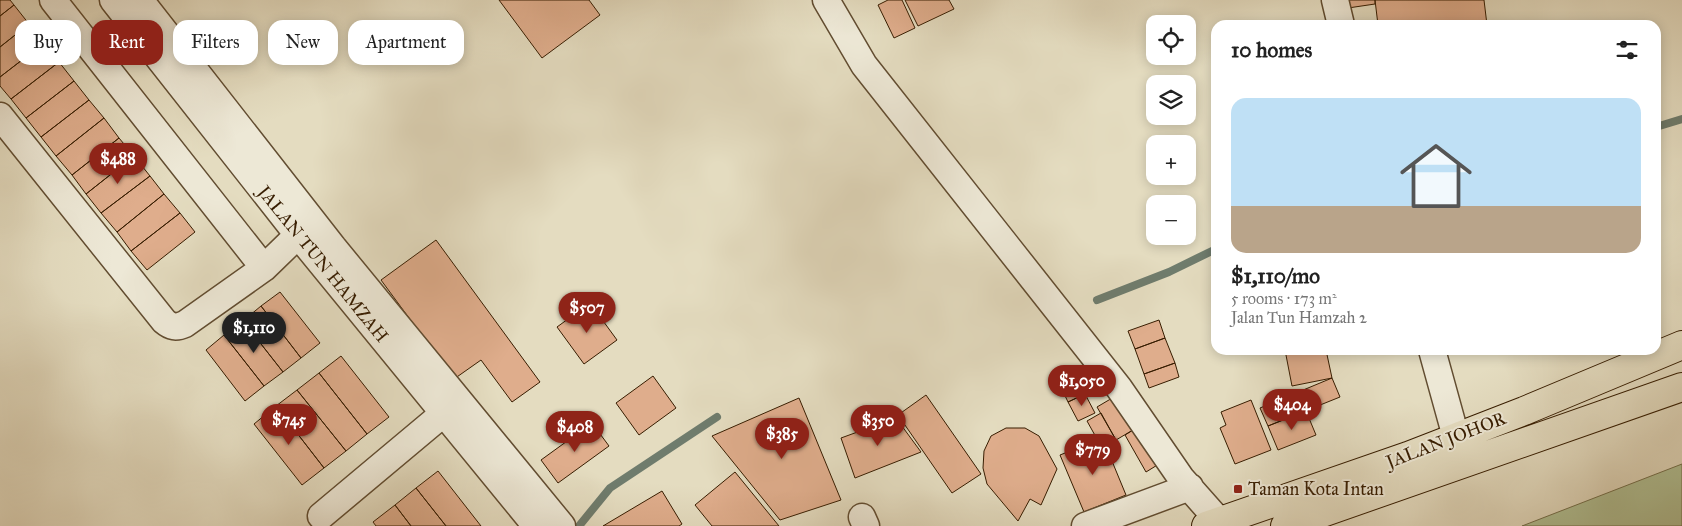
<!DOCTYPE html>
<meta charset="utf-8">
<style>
:root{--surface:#fff;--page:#f2f2f2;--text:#222;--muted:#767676;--line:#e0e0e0;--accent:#8f2418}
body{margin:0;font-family:"IM FELL Great Primer",serif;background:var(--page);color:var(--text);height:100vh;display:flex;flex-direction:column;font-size:19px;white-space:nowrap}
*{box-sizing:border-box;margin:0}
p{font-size:16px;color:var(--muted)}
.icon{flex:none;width:28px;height:28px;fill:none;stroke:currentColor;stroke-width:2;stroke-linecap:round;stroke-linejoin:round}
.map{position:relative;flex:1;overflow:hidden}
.drawer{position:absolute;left:1211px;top:20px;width:450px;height:335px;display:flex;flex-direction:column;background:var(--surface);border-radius:15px;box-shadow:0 2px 12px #0003}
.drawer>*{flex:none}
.top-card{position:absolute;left:15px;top:20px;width:475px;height:45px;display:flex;gap:10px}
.fabs{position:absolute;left:1146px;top:15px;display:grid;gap:10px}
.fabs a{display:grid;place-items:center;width:50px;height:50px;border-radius:10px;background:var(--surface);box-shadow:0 2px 12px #0003;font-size:25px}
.price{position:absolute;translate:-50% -42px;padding:0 11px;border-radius:18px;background:var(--accent);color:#fff;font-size:16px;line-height:32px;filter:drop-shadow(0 1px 2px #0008)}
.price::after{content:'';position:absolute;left:50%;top:30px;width:15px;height:11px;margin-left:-8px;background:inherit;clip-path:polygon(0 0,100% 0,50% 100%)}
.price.on{background:#222;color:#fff}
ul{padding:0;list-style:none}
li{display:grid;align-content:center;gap:10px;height:265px;padding:0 20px}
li+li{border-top:1px solid var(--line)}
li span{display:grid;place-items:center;height:155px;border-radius:15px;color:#555}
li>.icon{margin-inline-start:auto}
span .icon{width:90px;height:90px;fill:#fffc;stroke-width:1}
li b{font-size:21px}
h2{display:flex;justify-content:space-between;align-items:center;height:60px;padding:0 20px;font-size:21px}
.pill{padding:0 18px;border-radius:15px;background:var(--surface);box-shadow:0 2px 12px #0003;font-size:18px;line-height:45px}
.pill.on{background:var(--accent);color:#fff}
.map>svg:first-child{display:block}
.green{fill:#b1c195;stroke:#746f4b}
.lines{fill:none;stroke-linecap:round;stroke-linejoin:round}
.stream{stroke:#6f7c6d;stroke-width:8}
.building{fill:#dfad8c;stroke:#371d01}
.minor-casing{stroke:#624d31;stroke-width:29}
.highway-casing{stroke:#371d01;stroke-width:30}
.minor{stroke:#ede8d6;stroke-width:26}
.highway{stroke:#e4dcc0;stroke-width:28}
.poi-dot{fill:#8f2418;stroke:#ede8d6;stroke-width:2}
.labels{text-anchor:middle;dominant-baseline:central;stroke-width:4;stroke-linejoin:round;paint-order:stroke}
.street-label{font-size:18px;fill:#371d01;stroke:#ede8d6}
.poi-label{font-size:18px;fill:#371d01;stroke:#ede8d6;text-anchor:start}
</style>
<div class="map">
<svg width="1682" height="526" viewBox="0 0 1682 526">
<rect width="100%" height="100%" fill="#e4dcc0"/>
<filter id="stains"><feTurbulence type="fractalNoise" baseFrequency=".004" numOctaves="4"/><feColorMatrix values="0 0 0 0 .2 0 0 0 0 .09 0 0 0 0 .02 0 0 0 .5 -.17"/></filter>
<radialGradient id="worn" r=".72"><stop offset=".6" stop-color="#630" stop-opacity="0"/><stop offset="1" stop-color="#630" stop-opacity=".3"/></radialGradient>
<path class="green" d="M1682 464V526H1522Z"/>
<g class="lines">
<path class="stream" d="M1656 127 1682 119
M1097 300 1169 272 1216 249
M579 526 610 488 717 417"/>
</g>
<path class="building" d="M0 0H10L14 5 0 16Z
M499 0H589L600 15 542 58Z
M888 0H902L915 28 894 38 878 5Z
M905 0H949L954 9 918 26Z
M1347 0H1375V4L1348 8Z
M1375 0H1484L1487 25H1378Z
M14 5 29 24 0 47V16Z
M29 24 44 43 0 77V47Z
M44 43 59 62 11 99 0 86V77Z
M59 62 74 81 26 118 11 99Z
M74 81 89 100 41 137 26 118Z
M89 100 104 118 56 156 41 137Z
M104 118 119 138 72 175 56 156Z
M119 138 134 156 86 194 72 175Z
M134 156 150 176 101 213 86 194Z
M150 176 164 194 117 232 101 213Z
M164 194 180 213 131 251 117 232Z
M180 213 195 232 147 270 131 251Z
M436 240 540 382 512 402 481 360 454 379 381 280Z
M280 292 320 343 301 358 261 306Z
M590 303 617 340 584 364 557 327Z
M261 306 301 358 283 372 243 321Z
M1159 320 1165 338 1135 349 1128 331Z
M243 321 283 372 264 386 224 335Z
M224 335 264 386 245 401 206 350Z
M1165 338 1175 363 1144 374 1135 349Z
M1285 350H1326L1332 378 1292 386Z
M341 356 389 417 367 434 319 373Z
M1175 363 1179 377 1149 388 1144 374Z
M319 373 367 434 346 451 297 390Z
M1076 375 1085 394 1068 402 1059 383Z
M653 376 676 408 639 435 616 403Z
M1332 378 1340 397 1268 426 1260 408Z
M297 390 346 451 324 468 276 406Z
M1085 394 1095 413 1078 421 1068 402Z
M1119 394 1138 427 1116 440 1097 407Z
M926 395 981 474 952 493 898 415Z
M799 398 841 500 780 520 712 436Z
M1251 400 1271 450 1235 464 1220 428 1226 425 1221 412Z
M276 406 324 468 302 485 254 424Z
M1306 411 1316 435 1278 450 1268 426Z
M1101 413 1116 440 1102 448 1087 421Z
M896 418 921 452 855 478 841 438Z
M592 423 609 446 558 483 541 460Z
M1138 427 1159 464 1146 472 1125 435Z
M1006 428H1025L1039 436 1057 469 1041 505 1030 499 1018 521 987 484 983 468 984 451 991 436Z
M1093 442 1098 452 1107 449 1126 495 1084 512 1060 455Z
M438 471 481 526H446L416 488Z
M735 472 779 526H712L695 505Z
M416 488 446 526H411L395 505Z
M662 491 682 524 679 526H603Z
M395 505 411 526H376L373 522Z"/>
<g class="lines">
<defs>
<path id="minor" d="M53 0 264 268
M113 0 298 235 536 526
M140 0 333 247 562 526
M826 0 864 65 1119 388 1181 478 1219 521
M1335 0 1341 25
M0 116 164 321C171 327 176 328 185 324L264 268 298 235 313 224
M1432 350 1456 437
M321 516 456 403
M862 517 866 526
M1085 526 1190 487"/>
<path id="highway" d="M1206 526 1408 456 1524 411 1682 345
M1285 526 1682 387"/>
</defs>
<use href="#minor" class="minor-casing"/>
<use href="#highway" class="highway-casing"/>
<use href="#minor" class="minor"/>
<use href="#highway" class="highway"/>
</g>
<rect class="poi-dot" x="1233" y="484" width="10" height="10" rx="2.5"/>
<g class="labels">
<g class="street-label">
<text transform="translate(323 264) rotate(51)">JALAN TUN HAMZAH</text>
<text transform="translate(1446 440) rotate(-21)">JALAN JOHOR</text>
</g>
<g class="poi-label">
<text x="1248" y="489">Taman Kota Intan</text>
</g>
</g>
<rect width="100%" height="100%" filter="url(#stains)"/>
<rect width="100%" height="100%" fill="url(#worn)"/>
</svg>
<div class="fabs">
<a><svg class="icon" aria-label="locate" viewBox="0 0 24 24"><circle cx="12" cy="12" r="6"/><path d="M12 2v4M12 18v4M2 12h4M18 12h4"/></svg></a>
<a><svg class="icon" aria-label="layers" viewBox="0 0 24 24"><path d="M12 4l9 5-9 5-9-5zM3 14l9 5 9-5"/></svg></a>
<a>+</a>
<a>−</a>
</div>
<b class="price" style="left:118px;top:185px">$488</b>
<b class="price" style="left:587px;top:334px">$507</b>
<b class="price on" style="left:254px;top:354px">$1,110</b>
<b class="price" style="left:1082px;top:407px">$1,050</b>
<b class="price" style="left:1292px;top:431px">$404</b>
<b class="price" style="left:289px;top:446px">$745</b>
<b class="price" style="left:878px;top:447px">$350</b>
<b class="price" style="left:575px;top:453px">$408</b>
<b class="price" style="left:782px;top:460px">$385</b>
<b class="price" style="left:1093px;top:476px">$779</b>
<div class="top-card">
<a class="pill">Buy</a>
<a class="pill on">Rent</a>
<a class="pill">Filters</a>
<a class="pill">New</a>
<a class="pill">Apartment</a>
</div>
<section class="drawer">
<h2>10 homes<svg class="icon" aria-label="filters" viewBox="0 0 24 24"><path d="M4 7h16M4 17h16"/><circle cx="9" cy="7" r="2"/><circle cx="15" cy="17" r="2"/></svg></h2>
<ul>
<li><span style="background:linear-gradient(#bfe0f5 70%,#b9a48a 0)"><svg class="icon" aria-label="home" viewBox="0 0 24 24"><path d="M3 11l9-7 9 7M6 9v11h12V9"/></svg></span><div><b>$1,110/mo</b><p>5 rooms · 173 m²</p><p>Jalan Tun Hamzah 2</p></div></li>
</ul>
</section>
</div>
